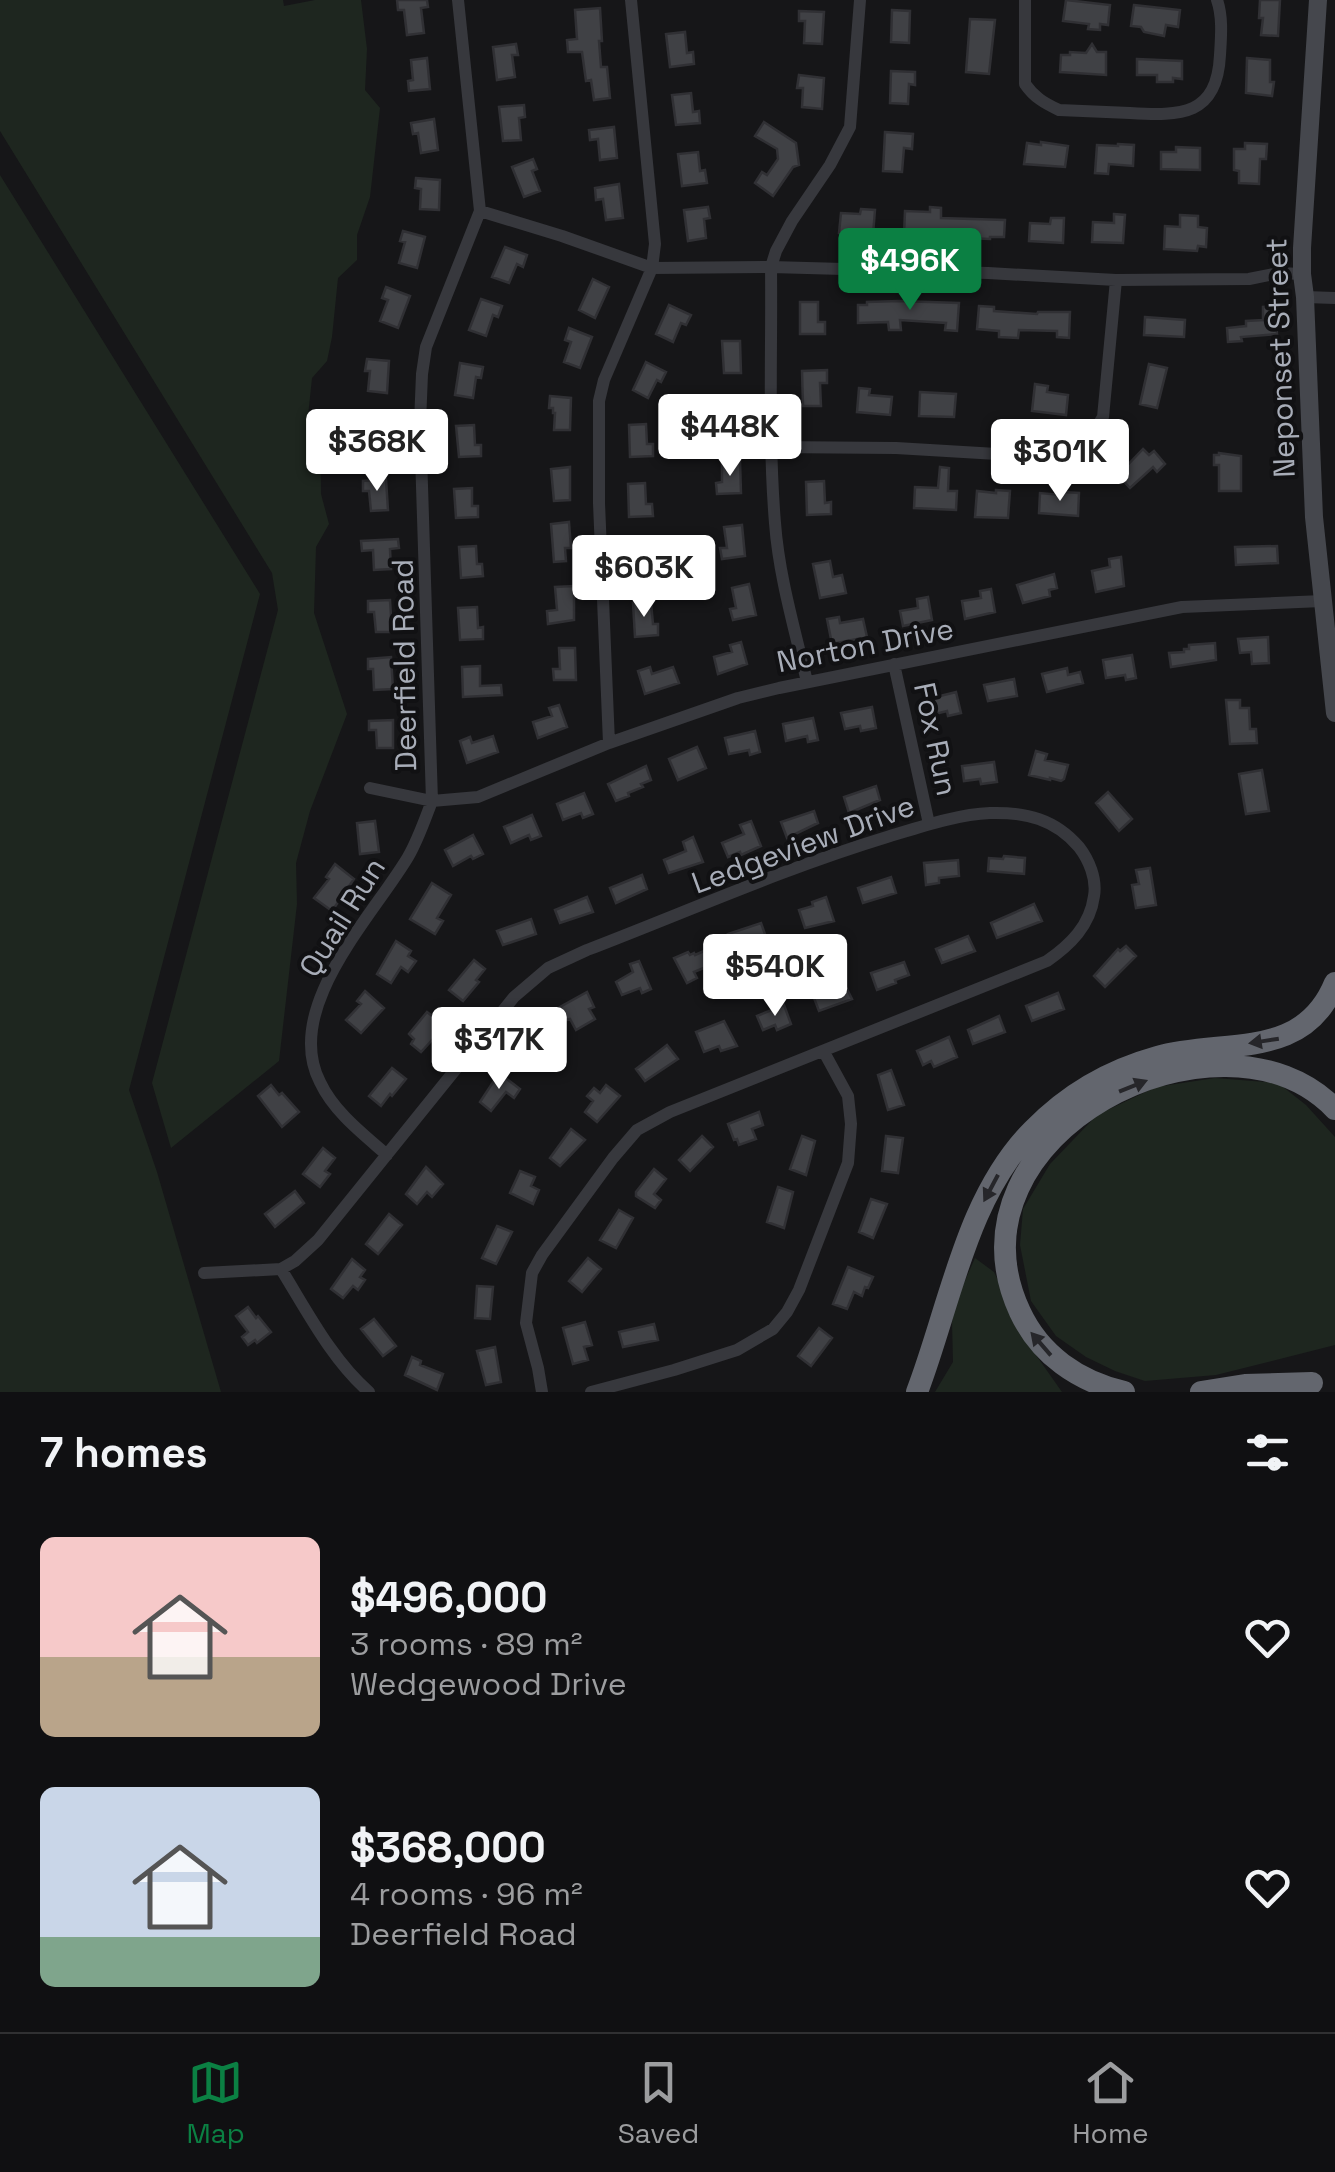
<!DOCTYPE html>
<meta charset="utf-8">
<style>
:root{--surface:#101012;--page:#19191b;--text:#f1f3f6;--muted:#9c9d9f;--line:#303032;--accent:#0b8043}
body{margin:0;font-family:"Space Grotesk",sans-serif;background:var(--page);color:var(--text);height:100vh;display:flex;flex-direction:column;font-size:38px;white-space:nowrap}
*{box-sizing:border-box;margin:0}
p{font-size:32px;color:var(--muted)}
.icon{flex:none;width:55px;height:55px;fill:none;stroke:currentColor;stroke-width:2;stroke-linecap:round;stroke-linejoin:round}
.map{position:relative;height:1392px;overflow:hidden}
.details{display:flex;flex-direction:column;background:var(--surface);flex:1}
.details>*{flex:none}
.price{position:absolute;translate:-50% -85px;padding:0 22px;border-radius:10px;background:#fff;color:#222;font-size:32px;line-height:65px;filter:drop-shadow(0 2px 5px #0008)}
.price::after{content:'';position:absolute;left:50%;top:60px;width:30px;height:22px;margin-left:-15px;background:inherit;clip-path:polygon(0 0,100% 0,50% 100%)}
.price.selected{background:var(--accent);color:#fff}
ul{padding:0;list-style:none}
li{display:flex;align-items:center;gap:30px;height:250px;padding:0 40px}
li span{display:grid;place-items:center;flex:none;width:280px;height:200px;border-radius:15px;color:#555}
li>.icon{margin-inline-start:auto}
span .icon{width:120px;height:120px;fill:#fffc;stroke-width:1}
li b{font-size:42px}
h2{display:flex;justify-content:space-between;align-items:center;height:120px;padding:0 40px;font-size:42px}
.tabs{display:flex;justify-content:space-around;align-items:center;height:140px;border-top:2px solid var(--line);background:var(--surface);font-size:28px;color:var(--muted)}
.tabs a{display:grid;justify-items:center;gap:5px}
.tabs .selected{color:var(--accent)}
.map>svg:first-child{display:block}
.green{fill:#1e261f}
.building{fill:#404145;stroke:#303034;stroke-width:2.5}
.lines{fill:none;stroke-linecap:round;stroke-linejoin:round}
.minor{stroke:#37383d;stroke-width:12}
.secondary{stroke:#45474d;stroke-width:18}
.motorway{stroke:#63666e;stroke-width:22}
.oneway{fill:#26262a}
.labels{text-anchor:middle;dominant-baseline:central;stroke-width:8;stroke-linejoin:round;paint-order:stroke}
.street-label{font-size:30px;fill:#a8adb8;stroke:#111113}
</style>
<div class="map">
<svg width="1335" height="1392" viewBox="0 0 1335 1392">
<rect width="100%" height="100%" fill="#161618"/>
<path class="green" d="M0 0H283L284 6 315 0H361L367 49 365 90 380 108 370 197 357 235V260L338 278 332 337 327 361 312 378 308 416 320 419 321 494 329 524 316 547 314 613 347 714 310 811 296 863 297 904 279 1061 171 1148 152 1083 278 610 272 573 0 131Z
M0 175 260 594 129 1090 157 1172 221 1392H0Z
M1215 1078 1278 1083 1306 1105 1335 1137V1345L1216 1375 1145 1381 1115 1371 1086 1357 1056 1336 1031 1301 1020 1245 1023 1209 1050 1164 1097 1115 1156 1087Z
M975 1258 994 1272 1031 1348 1062 1392H935L953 1362 952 1322 955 1303Z"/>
<path class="building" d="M397 0H427L428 7 421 8 424 33 407 35 404 10H398Z
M1066 0 1110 5 1108 25 1100 24V30L1088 29 1089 24 1063 21Z
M1260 0H1280L1278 36 1261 35 1263 18H1259Z
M1134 5 1180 10 1178 27 1166 25 1164 36 1144 32 1141 27 1131 26Z
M600 8 602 41H599L601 67H607L610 98 594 100 591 80 586 81 582 52H568L567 40 577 39 575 10Z
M892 10 910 11 909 43 891 42Z
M799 11 824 12 822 44 804 43 805 21H799Z
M970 19 995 20 989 74 966 72Z
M685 32 687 53 693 52 694 64 670 67 666 34Z
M516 44 518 55H512L515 77 497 80 493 47Z
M1092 44 1097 52H1106V75L1060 72 1061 55H1070V52L1086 53Z
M427 58 430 89 409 91 408 81 413 80 411 60Z
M1247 58 1270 60V82H1274L1272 96 1246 93Z
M1137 59 1182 61V79L1173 78V82H1157V75H1137Z
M891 71 915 72V85L909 84 908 104 890 103Z
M799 75 824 78 822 109 802 107 803 88H797Z
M691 93 693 112 699 111 700 123 676 125 672 95Z
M524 105 525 117 519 118 521 140 503 141 499 107Z
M434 119 438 150 421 153 418 133 413 134 411 123Z
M764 122 796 143 799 165 793 167 773 196 755 183 762 172 767 175 778 159 777 149 755 136Z
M614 127 617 158 600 160 598 139 590 140 589 130Z
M885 132 913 134 912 149 904 148 902 172 883 171Z
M1041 142 1068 146 1065 167 1024 164 1027 143 1041 145Z
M1245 143 1267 144 1266 159H1260L1259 184 1239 183V171L1234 170V149H1245Z
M1118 144 1134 145 1133 166 1109 164 1108 174 1095 173 1097 145 1118 146Z
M1176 147 1200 148V170L1161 169V152H1176Z
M698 152 700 171 705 170 707 183 682 186 678 154Z
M533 159 537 169 532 171 540 191 524 197 512 167Z
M416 178 440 180 439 210 420 209 421 189 415 188Z
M619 184 623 218 606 220 603 199 596 200 595 188Z
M708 207 710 218 704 219 706 238 688 241 684 210Z
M930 207 941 208V218L1005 220 1004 237H990V239L965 238V236L904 235 905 211 930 212Z
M861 209 875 210 873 235 839 233 841 213 860 214Z
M1114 214 1125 215 1123 243 1092 242 1093 222 1114 223Z
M1180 215 1198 216V227L1207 228 1206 247 1198 246 1197 251 1164 249 1165 226 1180 227Z
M1051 218H1064L1063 243 1029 241 1030 223 1050 224Z
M403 231 425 237 417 268 399 263 405 242 400 241Z
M505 247 527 255 523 267 517 264 509 283 492 277Z
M593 279 609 287 595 318 579 310Z
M386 287 410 296 398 328 380 321 388 300 382 298Z
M481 299 502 306 498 317 493 315 486 336 469 330Z
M899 301 959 303 957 331 945 330 946 323 900 320 901 330H889L888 322 858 323V305H867V302Z
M800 302H818V322H825V334H800Z
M669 305 691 315 686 325 681 323 673 342 656 334Z
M979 306 994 307V311L1037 314 1038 312H1070L1069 338 1057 337V331L1019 330 1018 338 999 337V331L977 329Z
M1275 306 1277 334 1241 337 1242 341 1228 342 1227 328 1246 326V321L1263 320V307Z
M1145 317 1185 320 1184 337 1144 335Z
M569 328 592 337 580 368 564 362 571 342 565 340Z
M722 341H740L741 373H724Z
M367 359 389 361 387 393 368 391 370 371H365Z
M646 362 666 372 661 382 657 380 648 398 633 390Z
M460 363 483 367 481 378 476 377 473 398 455 395Z
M1149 364 1167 368 1157 408 1140 404Z
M827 370V383H820L821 406H803L802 371Z
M1035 384 1048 386 1047 392 1068 395 1066 415 1032 411Z
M859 388 870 389 869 395 892 397 890 415 857 412Z
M920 392 956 394 954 417 919 416Z
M550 396 571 398 570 430H554L555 413H553V408H549Z
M738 400 739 433 715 434 714 423H720V401Z
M646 424 647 444H653V456L630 457 629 425Z
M474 425 475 445H481V456L459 457 456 426Z
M1143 449 1149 455 1154 451 1165 464 1157 472 1153 467 1130 488 1118 475Z
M1219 453 1241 456V491H1219V465H1214V455H1219Z
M740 461 741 493 717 494 716 483 722 482V462Z
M570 467V500L554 501 551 469Z
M940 467 949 468 948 491H957L956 510 914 508 915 487 938 488Z
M386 479 388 510 371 511 369 491H363V481Z
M824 481 825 503 831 502V514L807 515 806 482Z
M645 483 646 504H652L653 516 629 517 628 484Z
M472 488V506H478V517L456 518 454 489Z
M996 490 1010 491 1008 518 975 517 977 491 996 493Z
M1063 492 1079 493 1078 516 1039 513 1040 493 1062 495Z
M569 522 571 548H565L566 561 554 562 551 524Z
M742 525 745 556 722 559 720 548H727L724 527Z
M398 539 399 548 390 549 391 569 374 570 373 550 362 551 361 541Z
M647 544 648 564 654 563 655 574 632 576 629 545Z
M476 546 477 564H482L483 576 461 578 459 547Z
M1277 546 1278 563 1236 565 1235 547Z
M1121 557 1124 586 1096 592 1092 571 1110 567 1109 559Z
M830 561 833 577 842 575 846 593 820 598 813 564Z
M1054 574 1057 588 1049 590 1050 596 1023 603 1017 585Z
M749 584 756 615 733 620 730 609 736 608 732 588Z
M574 586V620L548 624 547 611 557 610 555 587Z
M991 589 995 612 965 619 962 601 981 598 980 591Z
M928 597 932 620 903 626 900 611 918 608 917 599Z
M390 600 392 632H376L374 612H368V601Z
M651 602 653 624H658V635L635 637 633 603Z
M477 607 478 628 483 627V639L460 640 458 608Z
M839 617 840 623 863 619 867 637 832 644 827 619Z
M1268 637 1269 663 1252 664 1251 652 1240 653 1238 639Z
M741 642 747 664 718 674 714 657 732 652 730 645Z
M1215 643 1216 660 1171 667 1169 653 1184 652V649H1189V645Z
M559 648H575L576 680H554L553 669H560Z
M1132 655 1136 678 1126 680 1125 675 1106 678 1103 660Z
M391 657 393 689 374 690 373 669H368V659Z
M480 666V686L501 685 502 695 463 697 462 667Z
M650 667 652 674 673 667 679 683 645 694 638 671Z
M1067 668 1068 675 1080 672 1083 683 1047 692 1042 674Z
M1014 679 1017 696 988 701 984 685Z
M956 692 961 713 948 716 947 711 931 715 928 699Z
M1226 700H1240V708H1249L1250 729H1256L1257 743 1230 744Z
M559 705 567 727 538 738 533 722 552 716 549 708Z
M872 707 876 728 861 731 860 726 845 729 841 713Z
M813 718 818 740 808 742 807 736 786 741 783 724Z
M393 720V748H377L376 730H369V721Z
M755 731 760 752 750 755 749 750 729 754 725 738Z
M493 736 498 752 467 763 460 741 470 737 472 743Z
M697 747 706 768 678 780 669 759Z
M1036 751 1047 754 1045 760 1068 765 1064 779 1061 781 1050 778V780L1029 775Z
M994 762 997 782 981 784 980 779 964 781 962 766Z
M646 766 651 780 641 784 643 787 628 793 629 796 616 801 608 784Z
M1262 770 1269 811 1246 814 1239 774Z
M876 786 880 800 849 813 844 797Z
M1108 792 1132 819 1119 831 1096 803Z
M584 793 593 814 583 818 581 813 563 820 557 804Z
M814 811 818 823 787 838 781 822Z
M532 815 541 836 531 840 529 835 511 843 504 827Z
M375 821 379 852 360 854 357 823Z
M751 821 761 846 741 855 740 852 728 857 722 843 744 834 740 825Z
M473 835 483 854 473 859 471 856 453 866 445 850Z
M693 837 703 862 669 873 664 860 686 851 683 842Z
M1004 856 1025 858 1024 874 988 871 989 858 1003 859Z
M958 860 959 876 939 878V883L926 885 924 863Z
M335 864 354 879 332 911 314 898 329 879 326 877Z
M1150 868 1156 905 1136 908 1132 885 1139 884 1136 870Z
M642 875 647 889 616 903 610 888Z
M891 877 896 893 863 903 858 888Z
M432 883 451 895 437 918 443 921 435 934 410 919Z
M587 897 593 912 560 923 555 910Z
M826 897 834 921 805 928 799 910 813 906 812 902Z
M1034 904 1042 921 997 938 991 923Z
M531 919 536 934 503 945 497 931Z
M761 923 766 937 735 950 728 934Z
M968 936 975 951 942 963 936 949Z
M396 941 411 951 408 956 416 961 408 972 401 967 391 983 377 974Z
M1126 946 1136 956 1105 987 1094 976 1118 949 1120 951Z
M704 951 711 965 694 972 697 978 687 983 674 958 688 952 690 955 694 953 695 955Z
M474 960 485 969 476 980 479 982 463 1001 449 990Z
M639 961 651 989 642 993 640 988 622 995 616 982 633 972 630 964Z
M904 962 909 975 895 980 896 983 877 990 871 973Z
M845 985 852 999 819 1011 814 998Z
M365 991 384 1008 361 1033 346 1020 361 1004 357 1001Z
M587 992 594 1007 589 1009 595 1019 576 1030 570 1019 567 1020 560 1007Z
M1058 993 1064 1009 1032 1021 1026 1006Z
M784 1005 791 1024 777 1030 775 1025 763 1030 757 1016Z
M427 1012 445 1026 421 1052 411 1044 414 1039 409 1034Z
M999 1016 1005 1032 973 1044 968 1030Z
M724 1021 737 1046 721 1051 719 1046 704 1052 696 1032Z
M537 1025 551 1036 527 1065 515 1055Z
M949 1037 957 1057 934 1067 931 1061 923 1065 917 1051Z
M667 1045 678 1059 645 1081 636 1069Z
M392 1068 406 1079 392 1096 390 1094 381 1106 369 1096Z
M891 1070 904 1105 888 1110 878 1075Z
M499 1073 520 1089 514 1098 506 1092 491 1111 480 1102Z
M271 1085 279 1095 282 1093 299 1112 282 1127 258 1096Z
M606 1085 620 1096 597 1122 585 1112 593 1101 587 1096 594 1088 600 1093Z
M759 1112 763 1125 752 1129 756 1139 739 1145 737 1139 734 1140 728 1124Z
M571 1129 585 1140 560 1166 550 1158Z
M702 1136 713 1147 690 1171 679 1160Z
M802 1136 815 1141 806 1175 790 1169Z
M886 1136 903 1138 898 1173 882 1171Z
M323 1148 335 1158 325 1171 330 1174 320 1187 303 1174Z
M426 1167 443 1184 432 1197 427 1192 417 1204 406 1194Z
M654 1169 666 1179 654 1194 661 1200 655 1208 636 1196V1192Z
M520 1171 535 1177 531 1186 539 1190 533 1204 510 1193Z
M778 1187 793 1192 784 1228 767 1222Z
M295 1191 304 1203 275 1227 265 1214Z
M871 1199 887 1204 873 1238 859 1232Z
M619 1210 633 1218 616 1248 600 1240Z
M389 1214 402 1225 378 1254 366 1244Z
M497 1226 512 1232 496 1264 482 1258Z
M588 1258 601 1269 582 1292 569 1281Z
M352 1259 365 1270 360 1277 365 1280 358 1290 353 1286 343 1298 331 1289Z
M848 1267 873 1277 868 1288 865 1287 862 1296 854 1292 847 1309 833 1304Z
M477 1286 493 1287 490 1319 475 1318Z
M248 1307 256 1318 258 1316 271 1332 257 1343 255 1340 248 1345 242 1337 248 1332 236 1316Z
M374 1319 396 1346 383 1356 361 1329Z
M585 1322 592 1345 584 1347 588 1360 573 1364 563 1328Z
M654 1324 658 1340 623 1347 619 1332Z
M819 1328 832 1338 811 1366 798 1356Z
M495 1347 501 1382 486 1385 477 1351Z
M412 1357 421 1361 420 1365 443 1374 437 1390 405 1375Z"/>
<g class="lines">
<path class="minor" d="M1025 0V84C1034 97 1044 103 1059 110 1083 111 1107 112 1130 113 1181 116 1217 116 1220 55 1221 38 1223 17 1217 0
M480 211 562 236 652 268 771 267 988 273 1116 280 1249 279 1279 273 1302 274
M1305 297 1335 298
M772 447 896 448 1046 457 1071 452 1092 435 1103 417 1116 280
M894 664 929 824
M807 682C795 630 779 577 775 523 768 438 772 352 771 267L776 251 792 221 830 165 850 127 860 0
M609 743 599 503V401L604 380 652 268 655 244 631 0
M370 788 432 801 478 797 609 743 738 698 779 688 1182 607 1322 601
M387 1155C363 1134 334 1112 320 1082 282 1008 373 916 408 857 418 840 425 819 432 801L420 423 422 374 426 347 480 211 458 0
M281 1269 295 1261 318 1240 514 997 548 968 587 950C686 912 785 868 887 837 917 828 958 814 990 813 1026 812 1055 819 1079 847 1089 860 1097 879 1094 896 1090 926 1070 945 1047 961L670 1112 637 1130 613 1158 542 1255 532 1273 526 1323 538 1368 542 1392
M204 1273 281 1269C307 1311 332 1360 369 1392
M591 1392 674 1370 737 1350 773 1329 787 1312 799 1290 848 1163 851 1124 848 1096 824 1052"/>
<path class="secondary" d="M1318 0 1302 248V274L1305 297 1314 517 1335 713"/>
<path class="motorway" d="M917 1392C950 1306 966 1197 1033 1130 1067 1095 1110 1070 1157 1057 1224 1038 1303 1062 1335 983
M1124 1392C1078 1381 1040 1355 1020 1312 937 1134 1221 991 1335 1109
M1201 1392 1245 1385 1312 1383"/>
</g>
<defs><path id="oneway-solid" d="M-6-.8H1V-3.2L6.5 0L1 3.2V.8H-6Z" transform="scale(2.5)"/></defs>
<g class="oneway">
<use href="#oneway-solid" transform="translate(1264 1041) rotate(171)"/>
<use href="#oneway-solid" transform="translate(1133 1086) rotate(-22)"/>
<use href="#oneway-solid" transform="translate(991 1188) rotate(118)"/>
<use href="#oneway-solid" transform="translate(1041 1344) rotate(-131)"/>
</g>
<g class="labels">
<g class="street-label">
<text transform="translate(1280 358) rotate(-92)">Neponset Street</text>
<text transform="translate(865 645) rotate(-11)">Norton Drive</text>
<text transform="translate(404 665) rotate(-91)">Deerfield Road</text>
<text transform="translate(936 739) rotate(78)">Fox Run</text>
<text transform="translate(803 844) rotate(-20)">Ledgeview Drive</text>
<text transform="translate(342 917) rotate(-58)">Quail Run</text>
</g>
</g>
</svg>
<b class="price selected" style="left:910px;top:313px">$496K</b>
<b class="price" style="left:730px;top:479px">$448K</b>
<b class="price" style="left:377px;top:494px">$368K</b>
<b class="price" style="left:1060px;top:504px">$301K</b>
<b class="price" style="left:644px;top:620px">$603K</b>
<b class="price" style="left:775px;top:1019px">$540K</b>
<b class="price" style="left:499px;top:1092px">$317K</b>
</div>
<section class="details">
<h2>7 homes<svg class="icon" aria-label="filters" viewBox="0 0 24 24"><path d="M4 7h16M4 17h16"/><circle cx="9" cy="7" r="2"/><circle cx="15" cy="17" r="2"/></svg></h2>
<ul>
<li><span style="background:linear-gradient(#f6c9c9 60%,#b9a48a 0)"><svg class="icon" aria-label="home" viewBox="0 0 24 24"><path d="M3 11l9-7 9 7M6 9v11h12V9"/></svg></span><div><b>$496,000</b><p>3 rooms · 89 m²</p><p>Wedgewood Drive</p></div><svg class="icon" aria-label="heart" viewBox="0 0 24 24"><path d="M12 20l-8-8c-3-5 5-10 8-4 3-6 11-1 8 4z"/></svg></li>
<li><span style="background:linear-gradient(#c9d6e8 75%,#7fa58c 0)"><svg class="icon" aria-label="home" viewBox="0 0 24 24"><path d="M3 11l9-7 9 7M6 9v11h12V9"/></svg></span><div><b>$368,000</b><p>4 rooms · 96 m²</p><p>Deerfield Road</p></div><svg class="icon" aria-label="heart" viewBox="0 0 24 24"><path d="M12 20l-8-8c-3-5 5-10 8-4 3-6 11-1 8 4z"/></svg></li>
</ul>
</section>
<nav class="tabs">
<a class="selected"><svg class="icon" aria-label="map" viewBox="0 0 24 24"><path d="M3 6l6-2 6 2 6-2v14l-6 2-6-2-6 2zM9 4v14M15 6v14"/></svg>Map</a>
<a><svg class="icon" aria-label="saved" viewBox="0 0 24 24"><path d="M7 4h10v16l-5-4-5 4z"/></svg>Saved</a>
<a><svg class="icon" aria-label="home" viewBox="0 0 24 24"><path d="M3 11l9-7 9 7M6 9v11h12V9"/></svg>Home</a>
</nav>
